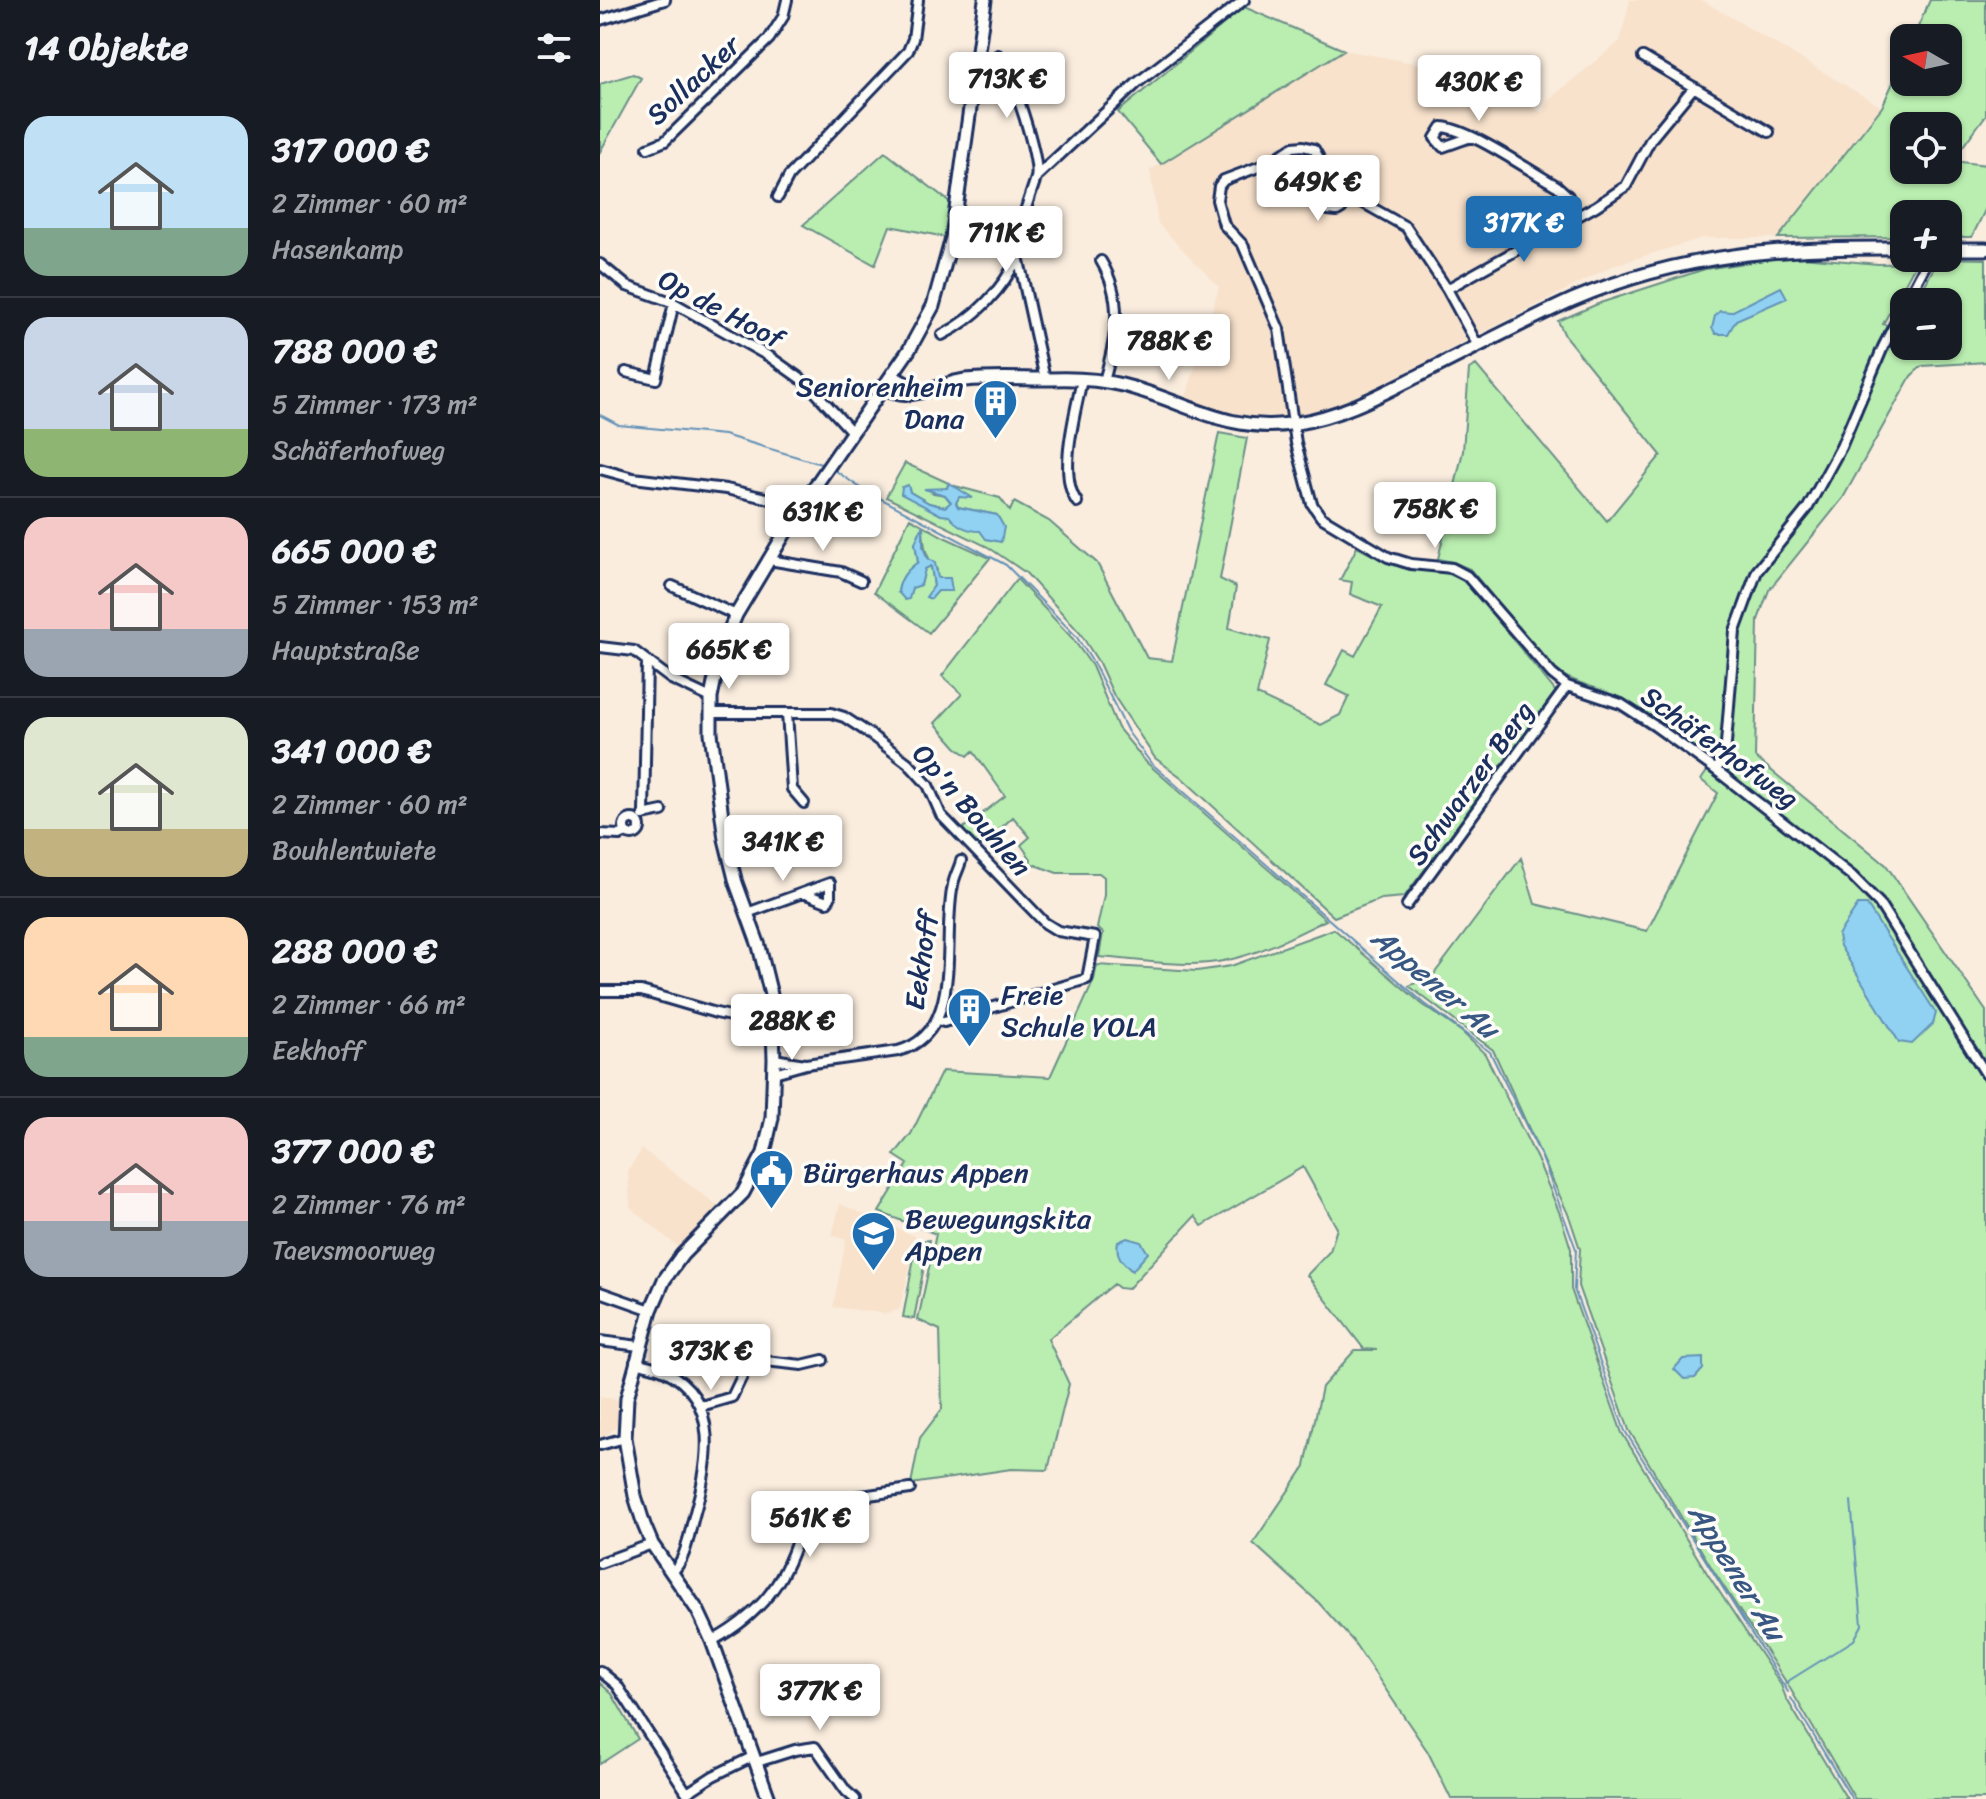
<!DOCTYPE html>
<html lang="de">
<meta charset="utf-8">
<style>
:root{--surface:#171b24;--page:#242831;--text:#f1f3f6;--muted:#9ea1a6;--line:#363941;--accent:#1f6fb2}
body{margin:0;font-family:Sriracha,sans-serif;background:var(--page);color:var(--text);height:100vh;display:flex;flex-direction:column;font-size:30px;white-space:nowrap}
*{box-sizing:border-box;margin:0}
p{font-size:26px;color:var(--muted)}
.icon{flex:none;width:44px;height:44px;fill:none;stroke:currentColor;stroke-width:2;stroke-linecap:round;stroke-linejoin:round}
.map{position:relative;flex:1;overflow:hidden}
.panel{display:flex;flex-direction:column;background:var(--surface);width:600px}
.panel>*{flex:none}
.needle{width:52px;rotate:279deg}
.buttons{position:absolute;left:1290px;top:24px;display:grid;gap:16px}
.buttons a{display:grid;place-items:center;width:72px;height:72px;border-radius:16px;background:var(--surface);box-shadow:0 2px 6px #0004;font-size:40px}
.price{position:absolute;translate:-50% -68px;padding:0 18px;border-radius:8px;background:#fff;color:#222;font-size:26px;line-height:52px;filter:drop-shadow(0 2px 4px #0008)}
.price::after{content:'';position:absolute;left:50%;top:48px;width:24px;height:18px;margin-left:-12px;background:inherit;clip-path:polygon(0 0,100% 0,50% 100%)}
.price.active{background:var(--accent);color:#fff}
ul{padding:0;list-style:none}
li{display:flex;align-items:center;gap:24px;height:200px;padding:0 24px}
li+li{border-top:2px solid var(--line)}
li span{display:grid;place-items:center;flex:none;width:224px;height:160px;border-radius:24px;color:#555}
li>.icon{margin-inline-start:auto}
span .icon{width:96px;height:96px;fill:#fffc;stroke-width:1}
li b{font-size:34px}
h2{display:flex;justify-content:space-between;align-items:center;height:96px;padding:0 24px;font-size:34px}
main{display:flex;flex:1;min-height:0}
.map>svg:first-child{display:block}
.built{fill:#f8e2cc}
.green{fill:#baeeb0;stroke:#6a8e87;stroke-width:2;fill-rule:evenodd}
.water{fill:#91d2f2;stroke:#6291b7;stroke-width:2}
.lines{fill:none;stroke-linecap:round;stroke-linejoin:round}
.stream{stroke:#6291b7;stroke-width:2}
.street-casing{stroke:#1b2f5e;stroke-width:14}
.secondary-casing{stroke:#1b2f5e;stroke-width:17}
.street{stroke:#fdfcf7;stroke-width:8}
.secondary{stroke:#fdfcf7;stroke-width:11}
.labels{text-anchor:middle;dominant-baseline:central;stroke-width:7;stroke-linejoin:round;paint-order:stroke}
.street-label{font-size:28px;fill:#1b2f5e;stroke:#fdfcf7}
.poi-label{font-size:28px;fill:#1b2f5e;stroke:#fdfcf7;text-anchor:start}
.water-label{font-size:30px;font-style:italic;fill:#385883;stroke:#fdfcf7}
</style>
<main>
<section class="panel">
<h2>14 Objekte<svg class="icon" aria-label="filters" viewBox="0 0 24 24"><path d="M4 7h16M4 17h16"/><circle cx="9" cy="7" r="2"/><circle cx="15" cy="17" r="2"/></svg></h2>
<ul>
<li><span style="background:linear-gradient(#bfe0f5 70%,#7fa58c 0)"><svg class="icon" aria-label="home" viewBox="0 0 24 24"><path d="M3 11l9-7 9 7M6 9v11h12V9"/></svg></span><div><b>317 000 €</b><p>2 Zimmer · 60 m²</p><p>Hasenkamp</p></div></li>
<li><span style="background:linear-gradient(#c9d6e8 70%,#8fb573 0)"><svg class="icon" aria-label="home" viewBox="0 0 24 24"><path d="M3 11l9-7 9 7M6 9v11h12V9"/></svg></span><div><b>788 000 €</b><p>5 Zimmer · 173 m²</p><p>Schäferhofweg</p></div></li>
<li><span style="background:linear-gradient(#f6c9c9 70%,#9aa5b1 0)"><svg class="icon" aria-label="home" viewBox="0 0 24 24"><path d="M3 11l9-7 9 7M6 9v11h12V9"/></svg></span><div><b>665 000 €</b><p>5 Zimmer · 153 m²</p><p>Hauptstraße</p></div></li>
<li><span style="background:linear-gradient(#dfe7d0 70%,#c2b280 0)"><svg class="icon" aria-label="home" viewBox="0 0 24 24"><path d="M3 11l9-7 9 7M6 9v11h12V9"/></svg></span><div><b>341 000 €</b><p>2 Zimmer · 60 m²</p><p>Bouhlentwiete</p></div></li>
<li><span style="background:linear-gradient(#ffd9b3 75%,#7fa58c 0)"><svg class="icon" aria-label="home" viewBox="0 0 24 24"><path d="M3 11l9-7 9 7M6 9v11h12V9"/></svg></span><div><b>288 000 €</b><p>2 Zimmer · 66 m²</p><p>Eekhoff</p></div></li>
<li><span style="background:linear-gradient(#f6c9c9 65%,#9aa5b1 0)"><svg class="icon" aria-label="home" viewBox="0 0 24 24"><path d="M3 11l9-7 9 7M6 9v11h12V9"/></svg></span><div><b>377 000 €</b><p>2 Zimmer · 76 m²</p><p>Taevsmoorweg</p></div></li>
</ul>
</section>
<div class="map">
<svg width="1386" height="1799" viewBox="0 0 1386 1799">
<rect width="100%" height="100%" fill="#faedde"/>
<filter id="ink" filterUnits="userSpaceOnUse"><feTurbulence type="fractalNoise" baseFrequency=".0125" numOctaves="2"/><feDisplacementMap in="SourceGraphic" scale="16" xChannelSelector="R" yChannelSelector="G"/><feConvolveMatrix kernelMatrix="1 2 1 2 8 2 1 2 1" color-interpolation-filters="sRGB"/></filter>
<g filter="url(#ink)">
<path class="built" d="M1030 0H1102L1282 107 1178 238H1102L1013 266 774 388 736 405 691 417 647 416 618 411 585 400 619 287 558 224 550 170 744 50 815 63 906 91 943 113 948 100 1020 41Z
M42 1149 121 1208 79 1248 30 1207 28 1171Z
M240 1204 317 1237 300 1309 288 1314 233 1307 246 1240 232 1235Z
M0 1397 22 1400 16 1428 0 1439Z"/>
<path class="green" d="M1330 0H1386V115L1352 161 1386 165V208L1372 237H1348V214H1304V237L1178 238 1282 107 1304 58V82H1348V38H1313ZM1304 126H1348V170H1304Z
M644 7 744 50 561 164 518 112Z
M33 74 41 78 0 152V84Z
M285 152 351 203 345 237 290 226 275 265 203 225Z
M1191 256 1278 264 1316 263 1283 324 1301 329 1304 323V346H1348V302H1316L1339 258 1386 259V362L1322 366 1311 376 1243 498 1169 590 1158 620 1155 757 1286 865 1386 1011V1799H1255L1188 1685 1113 1570 1029 1430 978 1286 980 1249 969 1216 893 1050 809 986 834 974 921 858 935 904 1047 931 1118 793 1101 780 1114 761C1085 740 1056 717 1024 700 1001 687 976 685 954 670L870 569 853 562 838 559 863 451 869 369 876 365 1007 521 1061 455 965 336 958 321 1000 303 1105 269Z
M619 433 647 438 620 579 636 587 629 628 670 640 657 695 721 725 740 715 749 696 726 685 744 650 755 656 782 607 750 594 752 582 740 580 757 547 782 560 803 568 842 571 865 581 957 693 804 897 781 899 734 917 581 777 555 758 514 696 499 663 480 633 426 573 388 547 286 497 305 463 355 486 400 498 410 511 414 502 449 521 497 563 547 658 572 661ZM348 484 359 497 356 503 358 507 397 515H341L302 487 308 486 310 492 329 503 345 507 351 503 345 495 333 493 347 488Z
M310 518 344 537 390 558 329 633 274 592ZM323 526C324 545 324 555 337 570V579L351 591H338L327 597 334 586 331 566 325 568 321 585 298 592C300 578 306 571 318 562L315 543Z
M417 579 473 639 492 666 518 728 546 762 726 920C695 935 662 953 628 960 587 969 540 960 499 957L503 933 497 928 504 895V877L499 873H457L430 863 431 859 421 845 430 837 413 817 380 847 362 829 405 796 373 751 368 756 356 747 335 723 362 694 342 676Z
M734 929 822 1004 862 1032 885 1054 938 1161 960 1214 971 1249V1289L1022 1433 1107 1573 1181 1685 1186 1698 1247 1799H851L828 1752 753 1641 718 1602 653 1543 705 1466 722 1387 755 1350H777L764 1349 707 1275 730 1251 737 1228 703 1167 602 1226 595 1216 528 1289 519 1288 514 1284 448 1339 469 1384 448 1470 411 1469 311 1484 320 1438 342 1409 340 1330 318 1320 336 1234 279 1212 308 1164 294 1155 311 1134 342 1071 450 1077 494 980 497 965 597 971 631 966Z
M329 1240 314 1319 303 1317 317 1241Z
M0 1683 12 1694 38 1739 0 1764Z"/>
<path class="water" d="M1181 287 1187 298 1136 320 1128 334H1116L1112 328 1115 316 1120 311 1131 312Z
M349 483 373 498 359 497 356 503 358 507 397 515 404 527 401 542 386 539 380 531C367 531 357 526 349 516L341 515 301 494 302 487 308 485 310 492 329 503 345 507 351 502 345 495 324 489 347 488Z
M323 525V546L327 558 335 563 338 578H350L352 591H338L331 599 326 597 334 586 331 566 325 569 321 585 312 588 309 599 305 600 298 592C300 578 306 571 318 562L315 543Z
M1258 905H1267L1336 1013 1333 1024 1312 1044 1299 1042 1240 946 1238 935Z
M527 1238 541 1242 548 1253 532 1271C522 1262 515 1255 518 1242Z
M1103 1358V1369L1095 1378 1084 1379 1074 1369 1083 1359Z"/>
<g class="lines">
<path class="stream" d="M0 415 19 425 124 435 221 464
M236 471 259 487 406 565 476 636 494 664 528 732 551 763 824 1003 890 1052 942 1158 976 1249 974 1289 1025 1431 1188 1692
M1185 1683 1254 1640 1262 1625 1251 1501
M1191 1698 1252 1799"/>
<defs>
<path id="street" d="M0 20 65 0
M398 55C411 70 441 160 436 178 428 203 417 228 418 256L445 379
M1043 57 1169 132
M871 137 843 147 835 138 842 127C872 130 928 170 957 186L968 196 977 216
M48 148 65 141 169 39 183 17 187 0
M437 176 537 83 644 0
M735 187 728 192 724 205 728 210 737 211 742 208 747 194
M178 197 189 176 308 51 313 39 318 0
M501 261C525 301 516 339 504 381
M0 264 27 286 74 303 170 357 208 384 252 432
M847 289 996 206 1026 186 1051 139 1094 87
M1306 302 1329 258
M342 335C374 319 404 289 418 256
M878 346 847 289 806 227 735 187 714 149 703 146 693 147 669 163 624 180 619 186 617 200 624 225 643 245 679 329 696 443 712 504 721 517 788 557 811 564 852 568 867 576 952 674 967 686 1021 704 1055 726 1116 770 1252 876 1279 903 1386 1074
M26 372 56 379 74 303
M0 469 33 478 126 489 192 504 200 508
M477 502C457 475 476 411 482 379
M170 557 175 561 241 572 261 581
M72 586 136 615
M0 647 34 651 71 679 111 698
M110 713H231L244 717 267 732 308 763 328 785 341 815 445 923 458 931 495 937 487 979 344 1022 338 1020
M187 713 192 789 204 803
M1116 770 1125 756 1135 631 1157 571 1207 509 1241 447 1283 347 1304 306
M44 813 47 661
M43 815 62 811
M24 827a8 8 0 1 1 16 0a8 8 0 1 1-16 0Z
M0 834 20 835 26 832
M807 905 967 686
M147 913 230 883V898L227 902 203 893
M0 991H41L116 1013 174 1025
M174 1059 205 1064
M174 1073 206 1064 298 1051C366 1033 341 937 353 885 354 877 359 869 361 861
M0 1292 51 1310
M0 1341 39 1346
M35 1362C45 1365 56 1366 65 1371 123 1400 108 1466 94 1516 89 1534 86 1561 71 1573
M101 1406 132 1397 145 1370 155 1363 165 1361 202 1365 223 1360
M0 1445 25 1438
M0 1563 52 1544
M112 1641C171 1609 193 1568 207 1504L310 1489
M0 1671 17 1685 87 1793 113 1776 154 1756
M157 1762 195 1750 215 1747 246 1791 255 1799"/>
<path id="secondary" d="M1348 249H1386
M292 376 320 392
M284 387C310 404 338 384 365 380 393 377 422 379 450 379 474 378 498 379 522 385 585 400 626 435 697 423 742 416 780 395 820 375 871 350 921 323 972 300 1085 252 1184 247 1304 248
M169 1799 112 1641 98 1611 52 1544 44 1525 35 1496 25 1438 27 1398 51 1310 64 1280 82 1255 143 1193 164 1153 172 1118 174 1059 172 999 159 946 136 883 125 839 111 733V698L120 653 136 615 200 508 309 350 333 306 352 238 385 0"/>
</defs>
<use href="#street" class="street-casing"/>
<use href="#secondary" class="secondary-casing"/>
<use href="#street" class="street"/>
<use href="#secondary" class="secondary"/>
</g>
</g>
<defs>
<symbol id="building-pin" viewBox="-11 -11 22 30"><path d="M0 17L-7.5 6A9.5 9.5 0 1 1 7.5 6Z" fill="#1f6fb2" stroke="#fdfcf7"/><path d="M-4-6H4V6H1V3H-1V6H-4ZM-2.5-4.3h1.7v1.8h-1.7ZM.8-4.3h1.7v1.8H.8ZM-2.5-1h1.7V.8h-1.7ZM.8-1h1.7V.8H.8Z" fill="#fff"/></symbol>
<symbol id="civic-pin" viewBox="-11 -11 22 30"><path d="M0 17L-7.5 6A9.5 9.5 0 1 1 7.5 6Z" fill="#1f6fb2" stroke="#fdfcf7"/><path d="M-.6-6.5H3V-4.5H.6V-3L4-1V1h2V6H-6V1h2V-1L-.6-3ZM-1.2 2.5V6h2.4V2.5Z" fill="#fff"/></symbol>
<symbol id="school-pin" viewBox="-11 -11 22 30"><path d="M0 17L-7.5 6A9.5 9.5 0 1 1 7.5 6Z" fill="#1f6fb2" stroke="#fdfcf7"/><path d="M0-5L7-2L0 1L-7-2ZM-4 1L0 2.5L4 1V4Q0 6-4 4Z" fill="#fff"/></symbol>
</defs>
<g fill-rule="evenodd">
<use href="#building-pin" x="370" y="376" width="51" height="69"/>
<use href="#building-pin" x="344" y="984" width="51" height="69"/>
<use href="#civic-pin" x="146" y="1146" width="51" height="69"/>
<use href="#school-pin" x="248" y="1208" width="51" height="69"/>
</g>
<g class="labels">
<g class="street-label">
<text transform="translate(93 80) rotate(-43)">Sollacker</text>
<text transform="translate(121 309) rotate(28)">Op de Hoof</text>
<text transform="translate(1120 747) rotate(36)">Schäferhofweg</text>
<text transform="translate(870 783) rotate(-54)">Schwarzer Berg</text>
<text transform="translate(372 810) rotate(49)">Op'n Bouhlen</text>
<text transform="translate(321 961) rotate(-82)">Eekhoff</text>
</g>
<g class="poi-label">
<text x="364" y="386" text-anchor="end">Seniorenheim<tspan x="364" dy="32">Dana</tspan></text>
<text x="401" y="994">Freie<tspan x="401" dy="32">Schule YOLA</tspan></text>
<text x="203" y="1172">Bürgerhaus Appen</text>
<text x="305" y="1218">Bewegungskita<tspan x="305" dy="32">Appen</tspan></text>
</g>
<g class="water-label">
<text transform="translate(835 983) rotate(40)">Appener Au</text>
<text transform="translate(1137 1572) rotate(58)">Appener Au</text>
</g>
</g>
</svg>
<div class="buttons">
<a><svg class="needle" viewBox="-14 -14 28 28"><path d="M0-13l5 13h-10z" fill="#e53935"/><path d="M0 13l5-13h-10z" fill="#9ea1a6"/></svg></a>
<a><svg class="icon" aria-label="locate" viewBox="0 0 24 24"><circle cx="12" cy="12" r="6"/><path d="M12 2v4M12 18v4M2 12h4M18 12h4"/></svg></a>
<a>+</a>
<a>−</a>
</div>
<b class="price" style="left:407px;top:120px">713K €</b>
<b class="price" style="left:879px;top:123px">430K €</b>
<b class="price" style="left:718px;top:223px">649K €</b>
<b class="price active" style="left:924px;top:264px">317K €</b>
<b class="price" style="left:406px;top:274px">711K €</b>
<b class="price" style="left:569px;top:382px">788K €</b>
<b class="price" style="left:835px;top:550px">758K €</b>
<b class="price" style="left:223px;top:553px">631K €</b>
<b class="price" style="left:129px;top:691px">665K €</b>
<b class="price" style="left:183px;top:883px">341K €</b>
<b class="price" style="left:192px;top:1062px">288K €</b>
<b class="price" style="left:111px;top:1392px">373K €</b>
<b class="price" style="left:210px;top:1559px">561K €</b>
<b class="price" style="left:220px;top:1732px">377K €</b>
</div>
</main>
